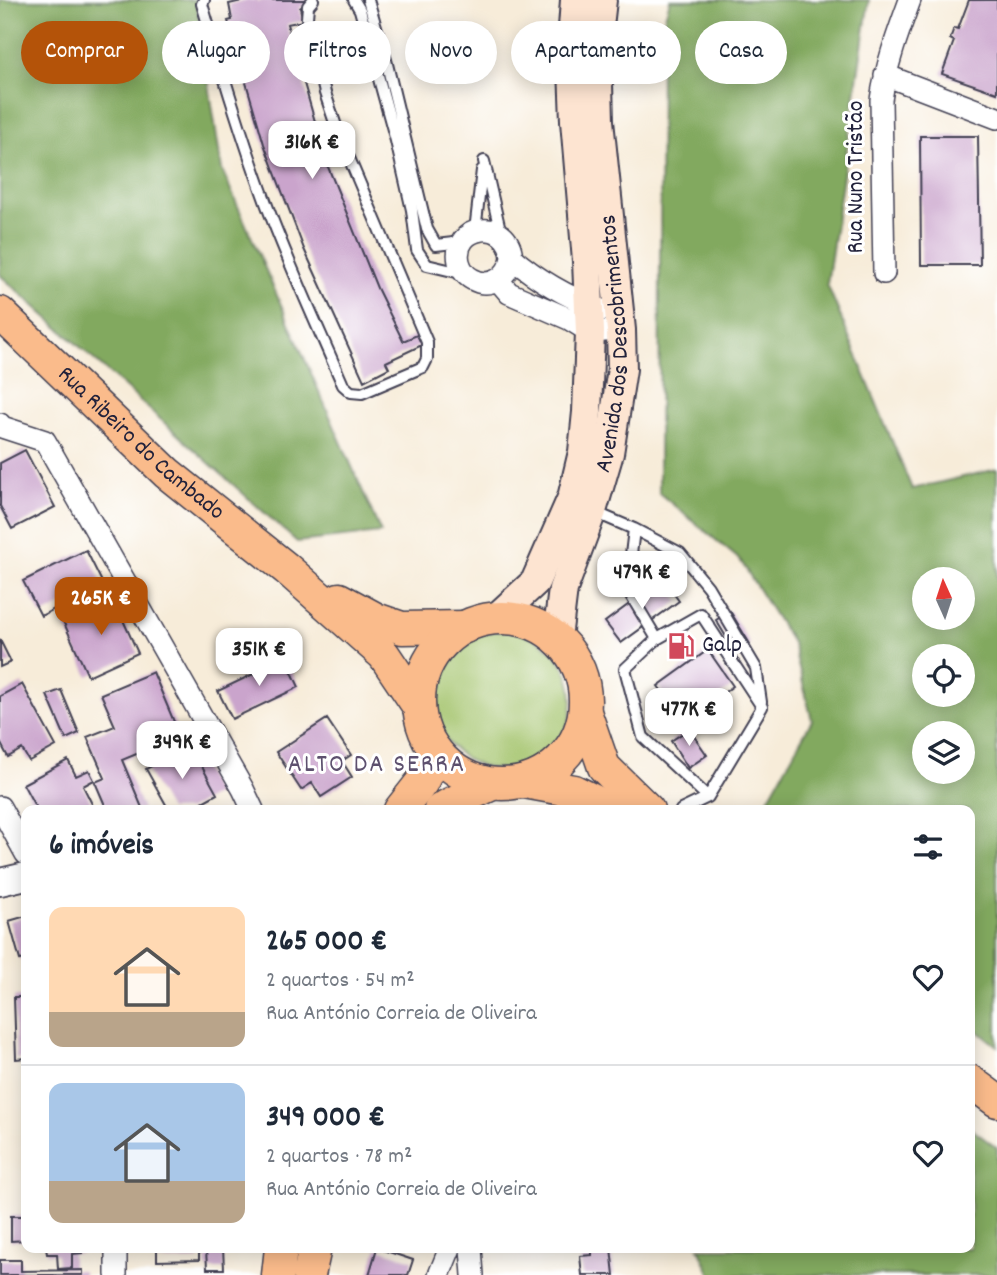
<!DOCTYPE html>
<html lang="pt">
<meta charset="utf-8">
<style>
:root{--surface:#fff;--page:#f6f6f7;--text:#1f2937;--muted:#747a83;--line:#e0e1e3;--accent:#b45309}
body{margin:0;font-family:Dekko,sans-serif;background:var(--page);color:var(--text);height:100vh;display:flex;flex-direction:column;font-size:26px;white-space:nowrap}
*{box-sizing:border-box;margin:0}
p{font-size:23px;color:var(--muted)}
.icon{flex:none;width:38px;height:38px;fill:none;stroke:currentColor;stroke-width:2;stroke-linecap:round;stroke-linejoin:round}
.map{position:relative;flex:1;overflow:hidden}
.details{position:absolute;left:21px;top:805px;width:954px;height:448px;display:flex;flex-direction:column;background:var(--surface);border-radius:14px;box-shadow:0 4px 18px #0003}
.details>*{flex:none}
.banner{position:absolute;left:21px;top:21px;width:956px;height:63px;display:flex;gap:14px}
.needle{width:46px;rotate:357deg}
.buttons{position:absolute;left:912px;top:567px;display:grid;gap:14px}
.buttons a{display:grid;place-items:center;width:63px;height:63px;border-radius:50%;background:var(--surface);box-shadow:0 4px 18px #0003;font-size:35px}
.price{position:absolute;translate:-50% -60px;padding:0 16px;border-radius:14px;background:#fff;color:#222;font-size:23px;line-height:46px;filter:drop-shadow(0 2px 4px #0008)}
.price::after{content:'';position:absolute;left:50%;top:42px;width:21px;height:16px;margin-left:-10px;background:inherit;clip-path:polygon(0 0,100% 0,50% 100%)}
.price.active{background:var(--accent);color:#fff}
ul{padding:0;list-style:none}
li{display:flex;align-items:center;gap:21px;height:175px;padding:0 28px}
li+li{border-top:2px solid var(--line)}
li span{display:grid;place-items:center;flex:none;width:196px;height:140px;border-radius:14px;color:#555}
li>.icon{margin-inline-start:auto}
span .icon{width:84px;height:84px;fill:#fffc;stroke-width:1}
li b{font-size:30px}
h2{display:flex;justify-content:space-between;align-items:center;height:84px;padding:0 28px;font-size:30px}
.chip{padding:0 24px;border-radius:32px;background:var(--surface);box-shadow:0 4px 18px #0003;font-size:24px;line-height:63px}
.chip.active{background:var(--accent);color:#fff}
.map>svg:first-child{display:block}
.green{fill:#a3c36b;stroke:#627253;stroke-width:2}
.forest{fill:#82a95f;stroke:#52664d;stroke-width:2;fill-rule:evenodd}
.building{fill:#caa4cc}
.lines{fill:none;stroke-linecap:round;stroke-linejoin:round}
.service-casing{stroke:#424053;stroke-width:14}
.minor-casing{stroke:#424053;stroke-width:24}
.tertiary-casing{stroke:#424053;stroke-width:30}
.secondary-casing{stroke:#424053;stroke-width:32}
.primary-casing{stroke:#424053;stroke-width:35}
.service{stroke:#fff;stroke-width:10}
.minor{stroke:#fff;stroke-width:21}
.tertiary{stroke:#fff;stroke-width:26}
.secondary{stroke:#fde4d1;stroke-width:28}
.primary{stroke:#fabb8b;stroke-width:32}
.labels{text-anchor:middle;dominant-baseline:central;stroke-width:6;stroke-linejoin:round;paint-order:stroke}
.street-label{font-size:24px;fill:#22223b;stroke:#fff}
.poi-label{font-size:24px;fill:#22223b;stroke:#fff;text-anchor:start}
.neighbourhood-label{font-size:26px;letter-spacing:2px;fill:#5d506e;stroke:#fff}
</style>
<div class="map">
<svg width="997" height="1275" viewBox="0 0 997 1275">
<rect width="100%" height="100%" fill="#fff"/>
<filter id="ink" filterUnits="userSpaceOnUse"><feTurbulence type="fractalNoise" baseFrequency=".0143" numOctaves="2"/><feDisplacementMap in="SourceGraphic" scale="14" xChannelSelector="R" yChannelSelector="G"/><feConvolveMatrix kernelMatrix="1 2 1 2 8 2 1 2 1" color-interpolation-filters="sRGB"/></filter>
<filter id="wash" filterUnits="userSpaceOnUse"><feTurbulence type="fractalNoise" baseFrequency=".00686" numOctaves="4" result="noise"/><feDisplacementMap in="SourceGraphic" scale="28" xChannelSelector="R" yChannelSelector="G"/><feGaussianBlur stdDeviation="1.57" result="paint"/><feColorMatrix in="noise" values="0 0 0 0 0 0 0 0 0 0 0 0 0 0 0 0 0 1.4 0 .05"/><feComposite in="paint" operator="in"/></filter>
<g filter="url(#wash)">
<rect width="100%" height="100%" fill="#f7ecd9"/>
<path class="green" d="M434 700a69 69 0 1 1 138 0a69 69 0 1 1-138 0Z"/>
<path class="forest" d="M0 0H196L222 170 381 533 297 542 0 275Z
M670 0H869L827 284 912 489 997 469V1046L970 1025V810H762L812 720 793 644 740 560 659 493 661 31ZM962 579V618H924V579ZM962 656V695H924V656ZM924 733H962V772H924Z
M970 1128 997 1148V1275H711L699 1248H970Z"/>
<g id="blocks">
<path class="building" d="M246 0H257L258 2 263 0H310L300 8 303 21 287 24 328 167 377 288 403 341 417 335 422 345 386 362 389 368 364 381 304 249 264 144 228 21 232 20 229 4Z
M969 0H997V93L942 74 954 41 950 39 954 28 958 29Z
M920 136H978L980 265H921Z
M25 450 55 507 12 529 0 506V463Z
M86 550 103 584 41 616 23 581Z
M663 579 679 601 621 643 605 622Z
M113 598 138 653 88 676 63 621Z
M730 611 750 644 736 653 716 620Z
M0 640 11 662 0 667Z
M708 650 733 686 684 722 658 686Z
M284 655 299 687 232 719 218 691 264 669 262 665Z
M153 672 180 736 122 760 143 810H107L95 782 105 778 87 737 115 726 101 694Z
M22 684 56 746 29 761 22 749 8 757 0 742V696Z
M61 690 79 733 66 739 47 695Z
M327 719 351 755 342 761 352 777 321 797 312 783 301 790 276 752Z
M689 729 707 755 688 768 671 741Z
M190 745 217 794 188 810H169L146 769Z
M68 760 76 776 89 770 94 780 83 786 95 810H37L23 784Z
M26 916V959L20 960 9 921Z
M14 997H26V1058L16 1059Z
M11 1216H26V1240L11 1241Z
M46 1248H82V1253L72 1254V1268L58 1269 57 1254H47Z
M157 1248H199V1260L157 1261Z
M206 1248H223L224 1269H207Z
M377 1248 413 1260 408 1275H369Z
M592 1248H611L614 1275H582L580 1256 592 1255Z
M0 1260H21V1271L83 1270V1275H0Z"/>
</g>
</g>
<g filter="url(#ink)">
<use href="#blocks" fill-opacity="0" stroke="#424053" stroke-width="2"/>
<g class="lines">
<defs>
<path id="service" d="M204 0 202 4C222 71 242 138 266 203 289 265 317 325 343 385L351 392 362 393 423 367 427 359V342L338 132 325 93 307 18 308 6 313 0
M354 0 360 10 396 141 412 210 417 250 427 265 465 274
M368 0 386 60 427 229 436 245 462 242
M484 161 501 234
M475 231 482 170
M592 511 634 529 627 589 657 639 701 614 762 707 708 797 681 810
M634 529 680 553 708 587 756 668 761 702
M657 639 625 669 643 737 708 797"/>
<path id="minor" d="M885 75 997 118
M512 258C508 276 491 290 472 279 466 276 461 269 459 262 451 225 509 215 512 258 539 281 568 297 601 310
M884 273 881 100C886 65 898 33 910 0
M498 280 509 293 569 319 590 332 621 330
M0 424 2 427 45 441 243 789 253 810
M0 807 26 854
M116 1248V1275
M471 1248 473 1275
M439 1275 450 1248"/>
<path id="tertiary" d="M0 882 26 876"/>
<g id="secondary">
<path d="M496 618 535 582 572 498 583 452 587 412 590 332 587 261 575 121 572 42 575 0"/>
<path id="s1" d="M557 638 563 589 592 511 609 453 622 369 621 330 599 121 597 44 602 0"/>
</g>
<g id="primary">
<path id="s2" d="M0 313 167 473 287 569 384 655 419 707"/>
<path d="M339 599 376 619 402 628 465 627"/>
<circle cx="502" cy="701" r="83"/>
<path d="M585 712 604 767 648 810"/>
<path d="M524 782 574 791 612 810"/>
<path d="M400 810 422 782 436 753"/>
<path d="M440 810 450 804 492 784"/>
<path d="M970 1081 997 1101"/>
<path d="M278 1275 281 1248"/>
<path d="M309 1275 315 1248"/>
</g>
</defs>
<use href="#service" class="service-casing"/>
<use href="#minor" class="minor-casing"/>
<use href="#tertiary" class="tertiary-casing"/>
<use href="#secondary" class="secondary-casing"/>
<use href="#primary" class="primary-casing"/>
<use href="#service" class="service"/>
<use href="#minor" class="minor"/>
<use href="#tertiary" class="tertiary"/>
<use href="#secondary" class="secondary"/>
<use href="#primary" class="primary"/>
</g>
</g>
<defs>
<symbol id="fuel-bare" viewBox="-9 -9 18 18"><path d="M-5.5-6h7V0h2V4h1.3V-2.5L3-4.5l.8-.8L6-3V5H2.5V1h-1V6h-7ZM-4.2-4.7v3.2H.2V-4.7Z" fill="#d1495b" stroke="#fff" stroke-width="2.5" paint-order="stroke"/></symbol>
</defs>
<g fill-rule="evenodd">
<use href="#fuel-bare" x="662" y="627" width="38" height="38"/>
</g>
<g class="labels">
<g class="street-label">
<text transform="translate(857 177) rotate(-90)">Rua Nuno Tristão</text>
<text stroke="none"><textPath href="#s1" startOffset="303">Avenida dos Descobrimentos</textPath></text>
<text stroke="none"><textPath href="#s2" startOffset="192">Rua Ribeiro do Cambado</textPath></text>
</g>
<g class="poi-label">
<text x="702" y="646">Galp</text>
</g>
<g class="neighbourhood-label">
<text x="377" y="765">ALTO DA SERRA</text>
</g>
</g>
</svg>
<div class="buttons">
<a><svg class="needle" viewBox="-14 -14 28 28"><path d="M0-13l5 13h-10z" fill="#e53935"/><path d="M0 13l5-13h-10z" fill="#747a83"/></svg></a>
<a><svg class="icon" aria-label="locate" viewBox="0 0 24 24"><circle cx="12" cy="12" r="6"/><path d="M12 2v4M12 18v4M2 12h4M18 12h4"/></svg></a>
<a><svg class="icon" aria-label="layers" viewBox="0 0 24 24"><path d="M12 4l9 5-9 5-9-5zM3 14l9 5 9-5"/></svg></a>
</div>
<b class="price" style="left:312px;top:181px">316K €</b>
<b class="price" style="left:642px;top:611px">479K €</b>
<b class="price active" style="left:101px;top:637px">265K €</b>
<b class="price" style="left:259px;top:688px">351K €</b>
<b class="price" style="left:689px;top:748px">477K €</b>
<b class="price" style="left:182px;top:781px">349K €</b>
<div class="banner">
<a class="chip active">Comprar</a>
<a class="chip">Alugar</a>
<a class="chip">Filtros</a>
<a class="chip">Novo</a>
<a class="chip">Apartamento</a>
<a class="chip">Casa</a>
</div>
<section class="details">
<h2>6 imóveis<svg class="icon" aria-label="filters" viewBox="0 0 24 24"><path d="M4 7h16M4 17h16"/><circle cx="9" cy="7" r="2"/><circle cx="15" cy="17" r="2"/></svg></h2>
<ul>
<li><span style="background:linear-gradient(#ffd9b3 75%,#b9a48a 0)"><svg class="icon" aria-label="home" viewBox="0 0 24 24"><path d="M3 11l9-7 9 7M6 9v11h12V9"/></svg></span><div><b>265 000 €</b><p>2 quartos · 54 m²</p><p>Rua António Correia de Oliveira</p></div><svg class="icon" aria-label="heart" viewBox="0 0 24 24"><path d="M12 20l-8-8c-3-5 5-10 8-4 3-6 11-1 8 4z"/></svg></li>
<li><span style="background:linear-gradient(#a9c7e8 70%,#b9a48a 0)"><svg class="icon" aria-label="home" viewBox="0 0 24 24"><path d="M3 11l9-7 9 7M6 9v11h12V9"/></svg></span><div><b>349 000 €</b><p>2 quartos · 78 m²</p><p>Rua António Correia de Oliveira</p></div><svg class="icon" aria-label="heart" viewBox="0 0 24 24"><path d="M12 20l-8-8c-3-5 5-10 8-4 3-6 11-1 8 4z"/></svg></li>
</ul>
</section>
</div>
